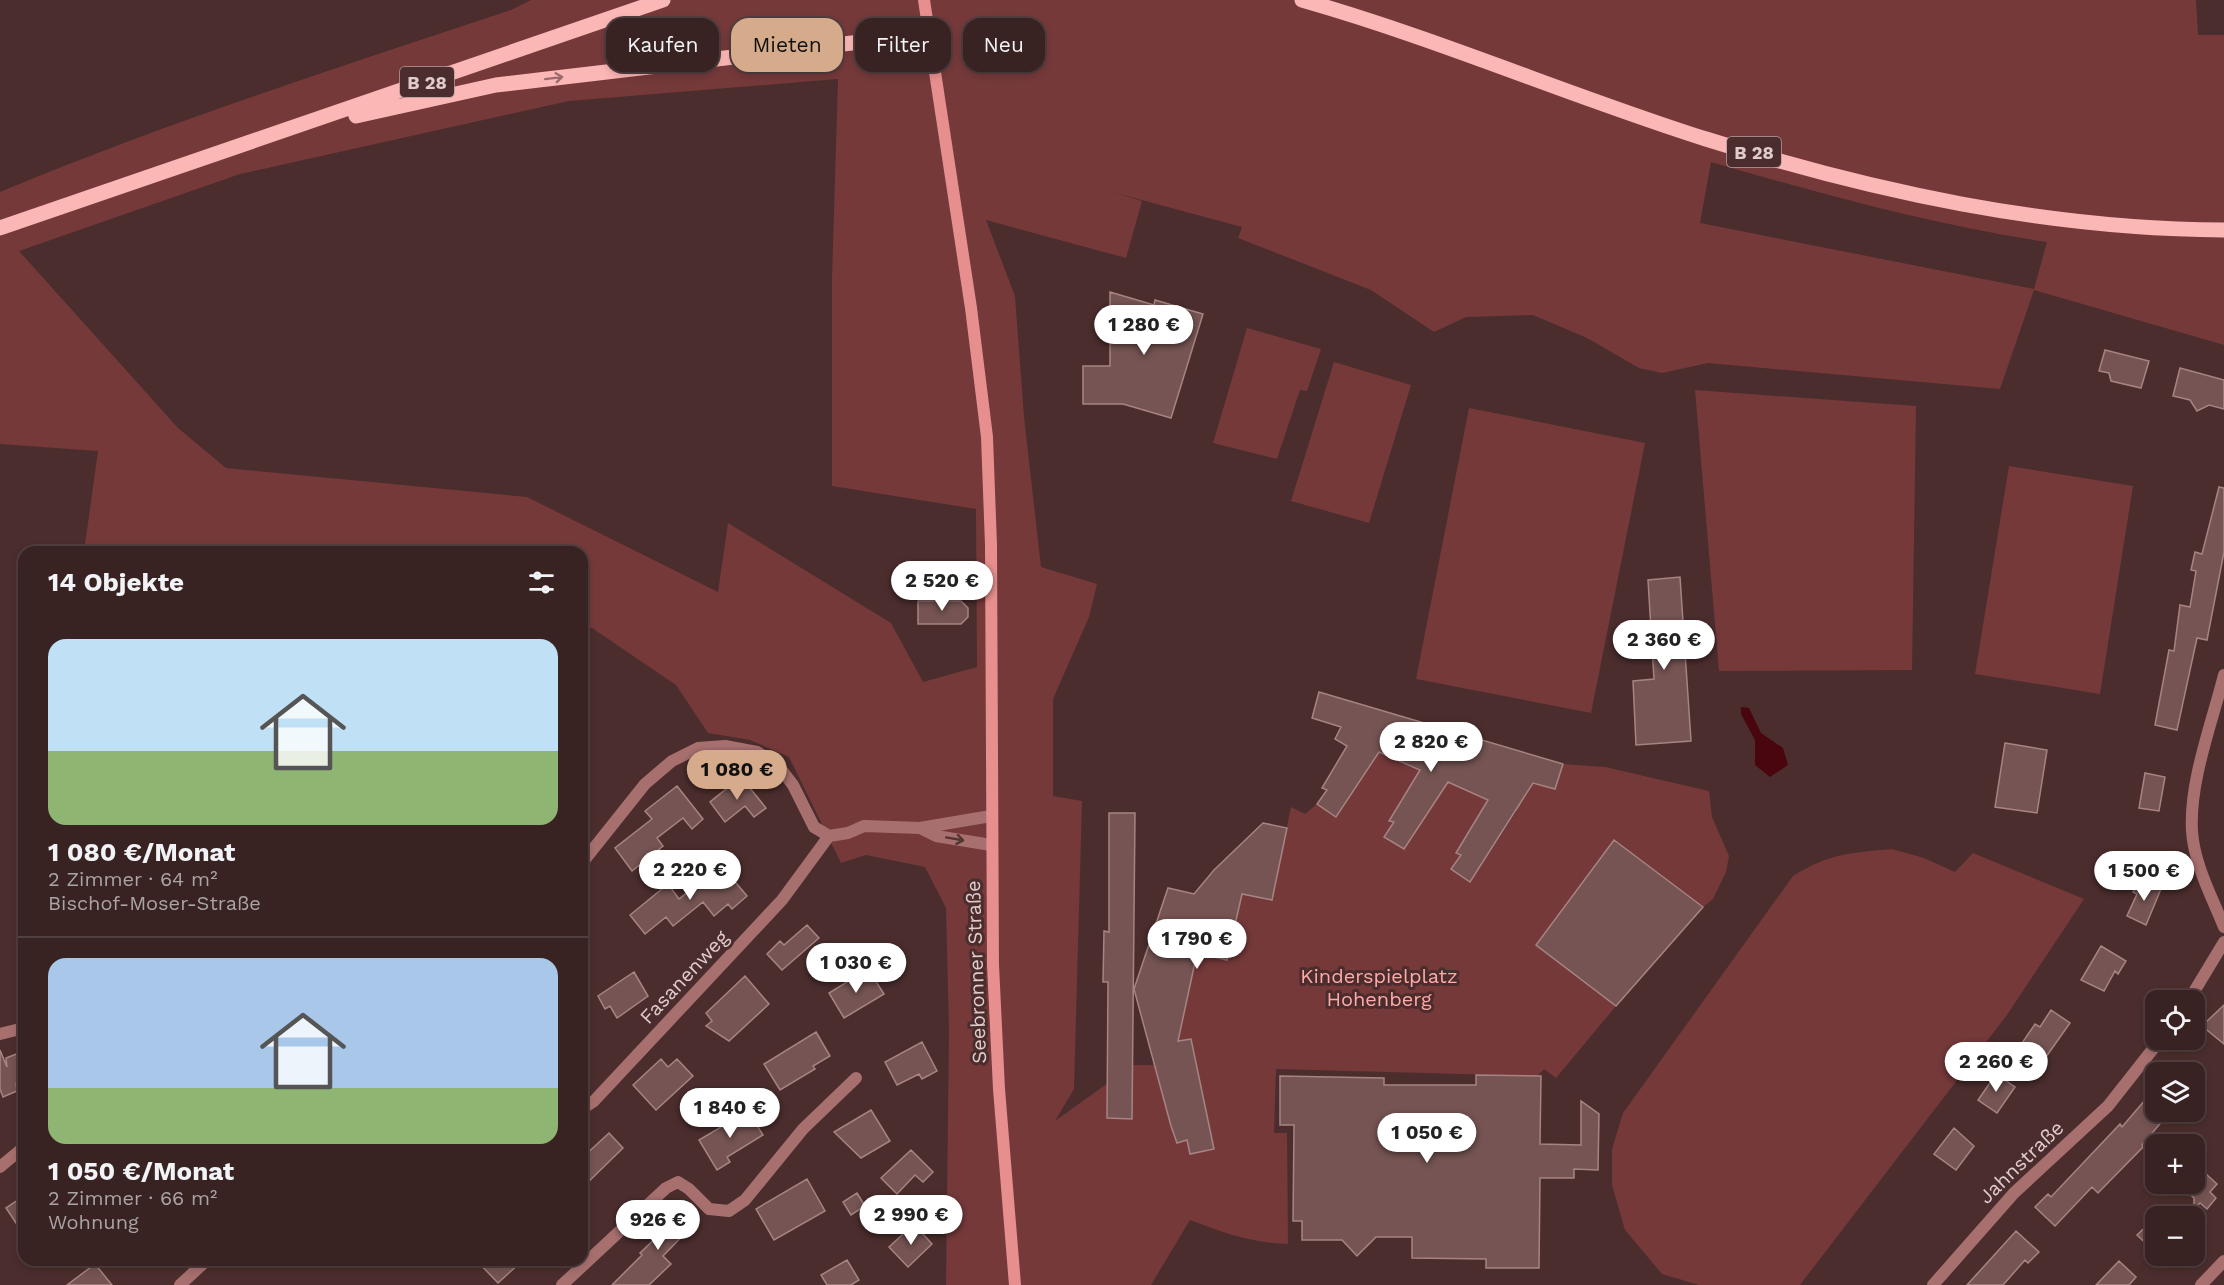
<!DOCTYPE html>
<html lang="de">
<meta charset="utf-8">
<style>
:root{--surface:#382222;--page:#432f2f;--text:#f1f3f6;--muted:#aba4a5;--line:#523f40;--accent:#d6ab8b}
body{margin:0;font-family:"Work Sans",sans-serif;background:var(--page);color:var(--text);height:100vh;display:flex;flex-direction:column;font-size:22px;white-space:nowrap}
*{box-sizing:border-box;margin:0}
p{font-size:20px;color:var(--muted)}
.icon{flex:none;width:33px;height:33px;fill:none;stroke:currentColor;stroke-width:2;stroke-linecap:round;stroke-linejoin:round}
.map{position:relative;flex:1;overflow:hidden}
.details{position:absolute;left:18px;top:546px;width:570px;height:720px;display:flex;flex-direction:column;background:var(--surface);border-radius:18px;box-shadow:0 3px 9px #0003,0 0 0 2px var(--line)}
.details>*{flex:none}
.guide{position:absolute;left:606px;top:18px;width:570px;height:54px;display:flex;gap:12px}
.fabs{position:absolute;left:2145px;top:990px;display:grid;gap:12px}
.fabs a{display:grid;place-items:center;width:60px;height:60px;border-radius:12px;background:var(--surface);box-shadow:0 3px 9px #0003,0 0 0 2px var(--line);font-size:30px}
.price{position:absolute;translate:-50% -51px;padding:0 14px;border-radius:21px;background:#fff;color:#222;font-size:20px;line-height:39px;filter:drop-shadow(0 2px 3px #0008)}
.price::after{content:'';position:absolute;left:50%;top:36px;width:18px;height:14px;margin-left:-9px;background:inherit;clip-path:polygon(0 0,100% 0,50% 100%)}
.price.active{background:var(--accent);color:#111}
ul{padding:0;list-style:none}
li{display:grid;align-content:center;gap:12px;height:318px;padding:0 30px}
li+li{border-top:2px solid var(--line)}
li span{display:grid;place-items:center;height:186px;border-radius:18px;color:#555}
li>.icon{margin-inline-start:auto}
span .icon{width:108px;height:108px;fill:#fffc;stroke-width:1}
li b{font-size:26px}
h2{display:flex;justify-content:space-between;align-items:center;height:72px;padding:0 30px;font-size:26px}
.pill{padding:0 21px;border-radius:18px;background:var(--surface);box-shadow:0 3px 9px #0003,0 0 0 2px var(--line);font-size:21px;line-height:54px}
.pill.active{background:var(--accent);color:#111}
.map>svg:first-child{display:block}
.green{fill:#75393a;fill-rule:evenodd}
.water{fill:#49060f}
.building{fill:#755453;stroke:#a78483;stroke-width:1.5}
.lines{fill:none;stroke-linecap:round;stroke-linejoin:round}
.street{stroke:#a7706f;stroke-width:12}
.secondary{stroke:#e68f8e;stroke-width:12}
.primary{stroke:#fbb7b5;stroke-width:15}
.oneway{stroke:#9a6b6a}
.oneway2{stroke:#543434}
.labels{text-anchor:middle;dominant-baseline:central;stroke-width:6;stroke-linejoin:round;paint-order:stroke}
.shield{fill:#4b2d2d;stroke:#b39c9c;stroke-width:1.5}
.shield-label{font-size:18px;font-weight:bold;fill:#dfcccb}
.street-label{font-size:20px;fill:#dfcccb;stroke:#4b2d2d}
.park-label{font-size:20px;fill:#ffa9a8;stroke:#4b2d2d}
</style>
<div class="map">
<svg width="2224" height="1285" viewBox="0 0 2224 1285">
<rect width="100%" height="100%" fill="#4b2d2d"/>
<path class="green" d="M531 0H2196L2198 35H2224V345L2034 290 2000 389 1708 363 1662 373 1639 368 1587 338 1533 315 1466 317 1434 332 1371 290 1238 238 1242 227 1112 192 1142 201 1126 258 986 220 1015 296 1024 417 1041 567 1097 584 1089 617 1053 699V796L1082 801 1074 1089 1055 1121 1133 1065H1155L1177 1142 1187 1140 1190 1154 1214 1149 1191 1039 1175 1042 1198 950 1202 951V955L1227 960 1242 890 1272 900 1291 807 1305 814 1317 804 1337 817 1379 752 1420 770 1389 820 1394 822 1385 836 1403 849 1448 782 1488 800 1456 853 1461 855 1451 869 1470 882 1517 811 1499 800 1503 792 1522 802 1533 782 1555 789 1563 764 1605 767 1709 791 1712 817 1729 856 1726 872 1713 899 1703 907 1614 841 1536 945 1616 1006 1556 1078 1544 1069 1537 1076 1276 1069 1274 1133H1287L1288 1244C1252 1243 1224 1233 1190 1220L1151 1285H946L949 1030 946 908 925 867 866 855 841 863 789 757 750 740 708 733 676 685 592 628 582 624V552H84L98 451 0 444V192C167 122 340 67 511 10ZM838 79 832 278V486L976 509 977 667 923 682 891 623 728 523 718 592 527 497 226 468 178 428 19 251 240 174 569 101ZM1711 162C1822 194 1933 225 2047 242L2034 289 1700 223Z
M1247 328 1321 349 1307 391 1300 390 1277 459 1213 443Z
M1334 362 1411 385 1369 523 1291 501Z
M1695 390 1916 406 1912 670 1719 671Z
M1469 408 1645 443 1591 713 1416 679Z
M2009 466 2133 486 2100 694 1975 674Z
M1892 849 1924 858 1955 872 1973 853 2084 899 2007 1015 1800 1285H1699L1662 1274 1625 1230 1612 1185V1149L1623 1113 1793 876C1830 853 1850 853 1892 849Z"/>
<path class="water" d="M1741 707 1749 708 1761 733 1783 748 1788 765 1770 777 1755 765V740L1741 714Z"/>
<path class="building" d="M1110 292 1154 305 1155 300 1203 314 1171 418 1123 404H1083V366H1110Z
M2105 350 2149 361 2141 388 2111 381 2109 373 2099 371Z
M2180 368 2224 380V409L2209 405 2197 411 2190 400 2173 396Z
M2219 487 2224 488V552L2207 640 2197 638 2177 730 2155 725 2169 650 2174 651 2180 605 2190 607 2196 571 2191 570 2195 552 2202 554Z
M1680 577 1691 741 1636 745 1633 681 1654 679 1648 580Z
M918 601H961L968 608V617L961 624H918Z
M1319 692 1563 764 1555 789 1533 783 1470 882 1451 869 1461 855 1456 853 1488 800 1448 782 1404 849 1384 837 1394 822 1389 821 1420 770 1379 752 1336 817 1317 804 1327 790 1322 788 1347 746 1335 739 1341 727 1312 718Z
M2005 743 2047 750 2037 813 1995 807Z
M2145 773 2165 777 2159 811 2139 808Z
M741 777 766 808 754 817 745 806 725 822 710 802Z
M677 786 703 819 692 829 683 818 657 838 663 846 632 871 615 848 652 819 645 811Z
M1109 813H1135L1132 1119 1107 1118 1108 982H1103L1104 931 1109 932Z
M1263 823 1287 828 1272 900 1242 894 1227 960 1197 953 1178 1041 1191 1039 1214 1149 1190 1154 1187 1140 1177 1143 1171 1126 1134 989 1168 888 1194 894 1214 870Z
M1614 840 1703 907 1616 1006 1536 945Z
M721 865 747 896 732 909 728 904 714 916 703 902 673 926 666 917 645 934 630 915 668 884 679 899Z
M2139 879 2161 889 2146 925 2127 916 2137 894 2133 892Z
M807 925 819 938 782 970 767 954 780 941 784 945Z
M2101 946 2126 961 2118 974 2115 971 2104 991 2081 980Z
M868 969 884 994 844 1018 829 993Z
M634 972 648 996 617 1018 610 1006 605 1009 598 996Z
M745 976 769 1004 729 1041 706 1026 712 1021 706 1013Z
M2224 1005V1044L2202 1026Z
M2051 1010 2070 1023 2046 1057 2022 1043 2035 1024 2040 1027Z
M816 1032 830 1056 813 1066 815 1069 780 1090 764 1064Z
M922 1042 937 1071 922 1079 919 1074 897 1085 885 1062Z
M0 1050 7 1067 6 1058 24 1051V1101L16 1083 17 1091 3 1097 0 1089Z
M661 1059 668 1067 677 1059 693 1076 656 1110 633 1085Z
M1996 1074 2015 1087 1997 1113 1978 1100Z
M1476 1075 1541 1076 1540 1144 1581 1145V1101L1599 1114 1598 1170 1574 1169V1178H1540L1539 1268H1486V1259L1412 1258V1237H1376L1357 1256 1342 1240H1302V1221H1293L1294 1125H1280V1076L1384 1078V1085H1476Z
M2156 1087V1112H2170L2142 1145 2143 1147 2098 1193 2092 1187 2055 1226 2035 1207 2048 1194 2051 1197 2120 1124 2122 1127Z
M871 1110 890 1141 861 1158 834 1132Z
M748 1111 763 1135 727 1157 730 1162 717 1170 699 1140Z
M1954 1128 1974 1146 1956 1170 1934 1154Z
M609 1133 623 1148 582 1188V1158Z
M911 1150 933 1172 923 1182 915 1175 897 1194 881 1178Z
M2194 1163 2217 1184 2210 1192 2216 1198 2207 1209 2200 1203 2194 1209V1198L2179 1184H2194Z
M807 1179 825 1211 774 1240 756 1209Z
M857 1193 865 1206 851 1215 843 1202Z
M24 1196V1235L6 1208Z
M681 1205 697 1221 663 1256 671 1264 649 1285H612L642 1255 640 1253 664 1230 660 1226Z
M2156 1217V1253L2137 1235Z
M914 1224 932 1244 908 1267 889 1247Z
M2016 1231 2039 1252 2028 1263 2025 1260 2003 1285H1967Z
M476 1260H523L498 1283Z
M847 1260 859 1280 851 1285H827L821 1275Z
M2119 1261 2136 1277 2129 1285H2096Z
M95 1264 112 1285H67Z"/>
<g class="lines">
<path class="street" d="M2224 675C2212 723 2189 782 2192 831 2194 864 2212 897 2224 927
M920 828 936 836 991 845
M582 863 645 784 672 761 698 748 725 746 757 752 777 764 793 785 814 827 829 836 848 833 864 826 920 828 991 816
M2189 1000 2224 942
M0 1034 24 1028
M582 1109 594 1101 782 900 829 836
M0 1167 24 1147
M180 1285 207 1260
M562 1285 666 1188 678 1182 689 1189 709 1209 729 1211 745 1200 803 1129 856 1078
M1933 1285 2014 1193 2108 1106 2160 1040
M2201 1285 2224 1261"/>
<path class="secondary" d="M924 0 971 308 987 437 991 545 993 965 999 1089 1015 1285"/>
<path class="primary" d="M1302 0C1439 39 1570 96 1706 139 1874 192 2047 229 2224 230
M356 116 496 85 928 34
M0 228 663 0"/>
</g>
<defs><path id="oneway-shaft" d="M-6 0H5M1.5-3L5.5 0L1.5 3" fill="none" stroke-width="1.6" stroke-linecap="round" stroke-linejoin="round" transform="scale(1.5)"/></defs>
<use class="oneway" href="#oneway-shaft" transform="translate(554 78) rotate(-7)"/>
<use class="oneway2" href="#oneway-shaft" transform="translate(955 839) rotate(10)"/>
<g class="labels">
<g class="shield">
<rect x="400" y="67" width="54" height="30" rx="4.5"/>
<rect x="1727" y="137" width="54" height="30" rx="4.5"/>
</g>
<g class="shield-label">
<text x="427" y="82">B 28</text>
<text x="1754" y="152">B 28</text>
</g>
<g class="street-label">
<text transform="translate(976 972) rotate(-92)">Seebronner Straße</text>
<text transform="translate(684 977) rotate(-47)">Fasanenweg</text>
<text transform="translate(2021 1162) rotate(-44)">Jahnstraße</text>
</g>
<g class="park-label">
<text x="1379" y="976">Kinderspielplatz<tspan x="1379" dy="23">Hohenberg</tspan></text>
</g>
</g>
</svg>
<div class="fabs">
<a><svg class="icon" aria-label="locate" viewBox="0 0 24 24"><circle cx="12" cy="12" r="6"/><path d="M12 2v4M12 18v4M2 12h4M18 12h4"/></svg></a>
<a><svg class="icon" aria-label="layers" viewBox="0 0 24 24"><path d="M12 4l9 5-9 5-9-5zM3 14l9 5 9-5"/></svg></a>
<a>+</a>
<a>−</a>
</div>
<b class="price" style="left:1144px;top:356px">1 280 €</b>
<b class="price" style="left:942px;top:612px">2 520 €</b>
<b class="price" style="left:1664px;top:671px">2 360 €</b>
<b class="price" style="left:1431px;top:773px">2 820 €</b>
<b class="price active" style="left:737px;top:801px">1 080 €</b>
<b class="price" style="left:690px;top:901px">2 220 €</b>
<b class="price" style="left:2144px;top:902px">1 500 €</b>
<b class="price" style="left:1197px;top:970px">1 790 €</b>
<b class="price" style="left:856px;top:994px">1 030 €</b>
<b class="price" style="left:1996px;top:1093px">2 260 €</b>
<b class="price" style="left:730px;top:1139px">1 840 €</b>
<b class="price" style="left:1427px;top:1164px">1 050 €</b>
<b class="price" style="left:911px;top:1246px">2 990 €</b>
<b class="price" style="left:658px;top:1251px">926 €</b>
<div class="guide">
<a class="pill">Kaufen</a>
<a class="pill active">Mieten</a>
<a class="pill">Filter</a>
<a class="pill">Neu</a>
</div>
<section class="details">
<h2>14 Objekte<svg class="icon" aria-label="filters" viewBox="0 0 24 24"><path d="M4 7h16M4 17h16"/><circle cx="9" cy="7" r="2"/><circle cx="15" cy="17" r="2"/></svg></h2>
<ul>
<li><span style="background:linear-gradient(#bfe0f5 60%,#8fb573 0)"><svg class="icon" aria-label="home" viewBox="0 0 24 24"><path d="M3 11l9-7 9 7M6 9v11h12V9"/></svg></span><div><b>1 080 €/Monat</b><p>2 Zimmer · 64 m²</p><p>Bischof-Moser-Straße</p></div></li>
<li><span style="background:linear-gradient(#a9c7e8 70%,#8fb573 0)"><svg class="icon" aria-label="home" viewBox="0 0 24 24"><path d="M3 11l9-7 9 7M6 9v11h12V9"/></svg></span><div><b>1 050 €/Monat</b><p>2 Zimmer · 66 m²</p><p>Wohnung</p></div></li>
</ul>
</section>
</div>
